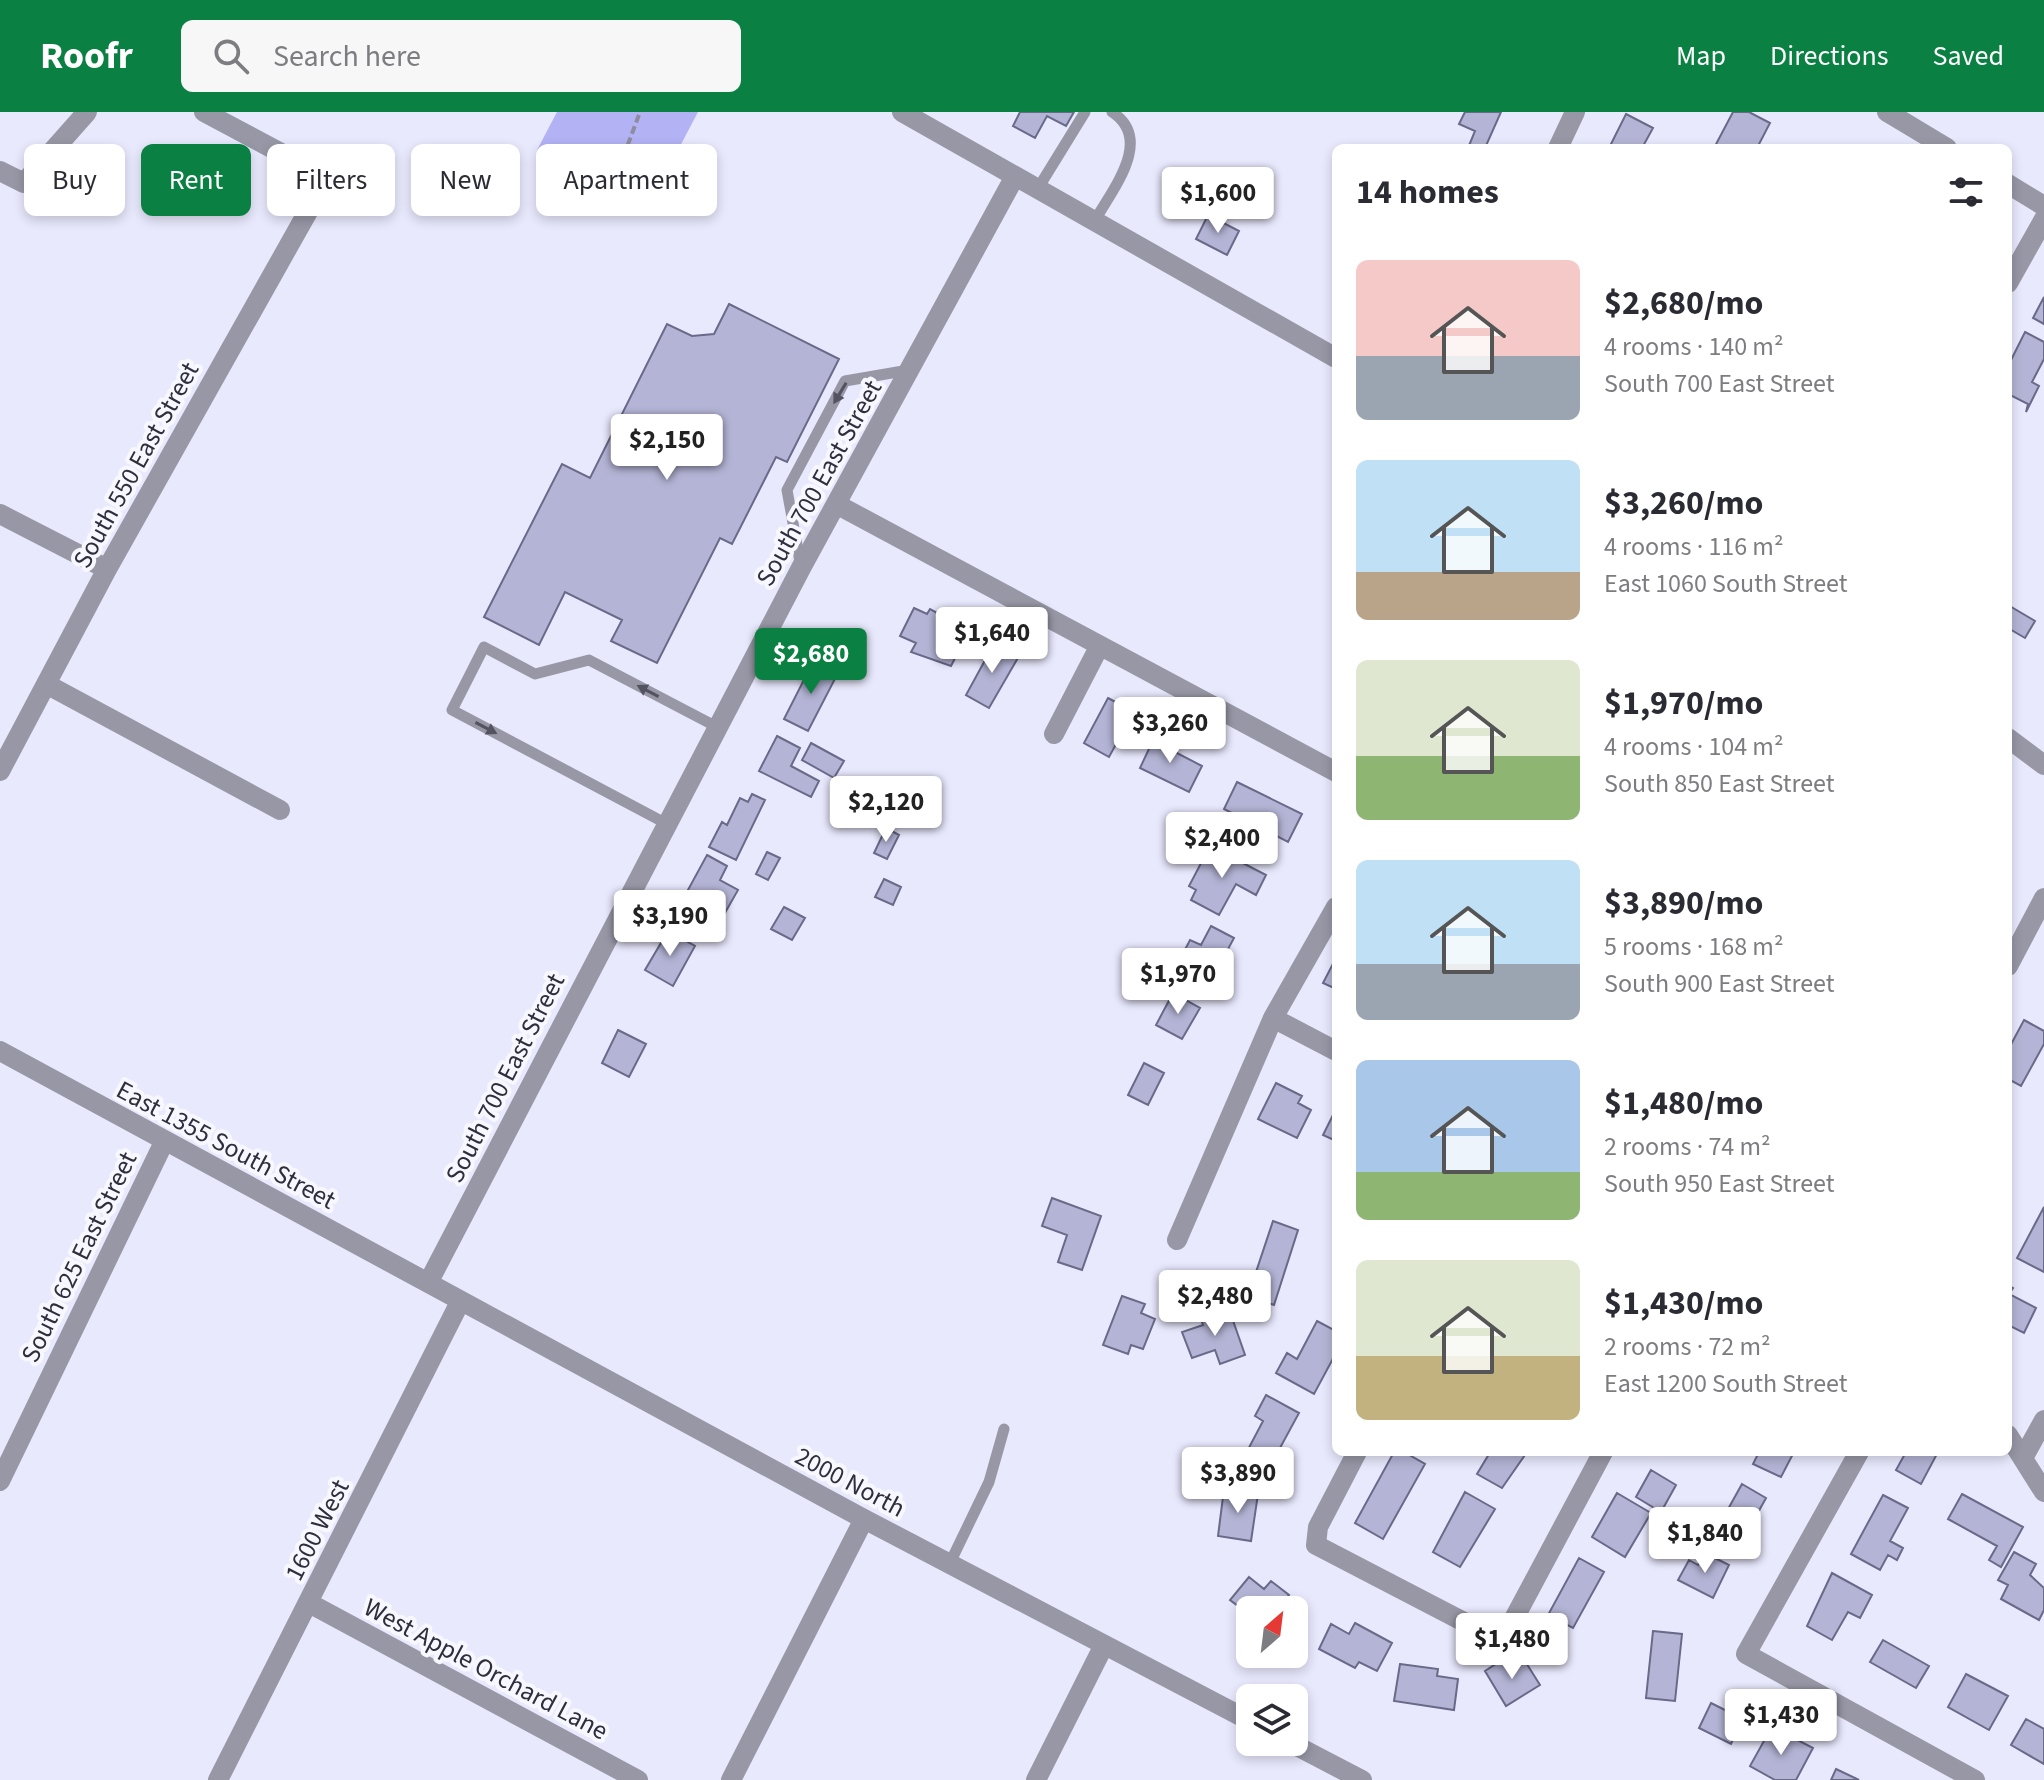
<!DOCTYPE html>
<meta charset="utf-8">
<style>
:root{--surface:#fff;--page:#f7f7f7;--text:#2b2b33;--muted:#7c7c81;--accent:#0b8043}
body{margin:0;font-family:"Source Sans 3",sans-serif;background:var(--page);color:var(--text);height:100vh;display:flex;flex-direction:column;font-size:30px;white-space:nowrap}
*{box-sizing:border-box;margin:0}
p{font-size:26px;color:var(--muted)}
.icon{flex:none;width:44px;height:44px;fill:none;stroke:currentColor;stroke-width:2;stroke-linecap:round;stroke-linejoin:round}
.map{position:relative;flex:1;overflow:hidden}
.panel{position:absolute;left:1332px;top:32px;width:680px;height:1312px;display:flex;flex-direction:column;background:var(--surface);border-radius:12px;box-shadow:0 4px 12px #0003}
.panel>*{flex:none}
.guide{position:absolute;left:24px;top:32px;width:760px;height:72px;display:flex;gap:16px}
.needle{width:52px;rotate:28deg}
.tools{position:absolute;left:1236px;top:1484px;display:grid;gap:16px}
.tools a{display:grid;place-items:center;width:72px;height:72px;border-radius:12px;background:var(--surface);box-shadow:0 4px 12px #0003;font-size:40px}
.price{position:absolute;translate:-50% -68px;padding:0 18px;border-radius:8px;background:#fff;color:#222;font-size:26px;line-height:52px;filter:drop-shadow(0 2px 4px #0008)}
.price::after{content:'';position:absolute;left:50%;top:48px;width:24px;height:18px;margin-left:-12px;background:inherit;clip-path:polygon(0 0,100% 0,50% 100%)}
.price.on{background:var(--accent);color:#fff}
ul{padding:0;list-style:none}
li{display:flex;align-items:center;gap:24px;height:200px;padding:0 24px}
li span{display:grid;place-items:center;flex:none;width:224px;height:160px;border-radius:12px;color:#555}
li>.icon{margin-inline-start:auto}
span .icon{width:96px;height:96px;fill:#fffc;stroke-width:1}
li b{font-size:34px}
h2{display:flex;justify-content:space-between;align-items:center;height:96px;padding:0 24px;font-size:34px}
.chip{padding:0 28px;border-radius:12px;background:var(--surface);box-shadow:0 4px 12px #0003;font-size:28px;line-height:72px}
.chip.on{background:var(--accent);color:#fff}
header{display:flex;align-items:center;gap:48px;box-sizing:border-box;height:112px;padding:0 40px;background:var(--accent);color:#fff}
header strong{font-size:38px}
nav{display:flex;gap:44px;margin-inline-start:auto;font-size:28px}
.search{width:560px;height:72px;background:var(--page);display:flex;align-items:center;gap:20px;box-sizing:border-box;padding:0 28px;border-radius:12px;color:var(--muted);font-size:30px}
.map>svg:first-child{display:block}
.green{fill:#b3b2f5}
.building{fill:#b4b4d6;stroke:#696988;stroke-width:2}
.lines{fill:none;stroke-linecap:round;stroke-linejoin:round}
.path{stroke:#8d8d9e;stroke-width:4;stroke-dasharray:8 4;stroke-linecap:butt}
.service{stroke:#9797a6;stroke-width:11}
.minor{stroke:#9797a6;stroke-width:20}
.tertiary{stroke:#9797a6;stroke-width:20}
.oneway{fill:#535361}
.labels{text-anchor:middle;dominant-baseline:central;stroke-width:8;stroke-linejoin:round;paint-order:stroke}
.street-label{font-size:26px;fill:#2e2e3c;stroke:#f7f8ff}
</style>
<header>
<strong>Roofr</strong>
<div class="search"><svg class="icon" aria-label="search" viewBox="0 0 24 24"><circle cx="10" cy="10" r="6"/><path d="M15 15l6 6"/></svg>Search here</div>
<nav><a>Map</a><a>Directions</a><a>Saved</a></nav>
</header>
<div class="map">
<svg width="2044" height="1668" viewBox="0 0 2044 1668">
<rect width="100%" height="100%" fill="#e9e9fe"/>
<path class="green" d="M557 0H698L647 97 537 38Z"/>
<path class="building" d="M1020 0H1074L1066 14 1047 4 1035 26 1013 14Z
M1465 0H1501L1485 36H1468L1475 19 1459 12Z
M1733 0H1749L1770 11 1757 36H1714Z
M1626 2 1653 16 1642 36H1609Z
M1208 103 1239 119 1227 143 1196 127Z
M2044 185V212L2033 206Z
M729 192 839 247 787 350 776 345 732 432 720 426 657 551 611 529 622 508 565 480 539 533 484 505 562 352 590 366 667 212 692 224 714 222Z
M2025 220 2044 230V247L2032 270 2039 274 2026 300 2028 292 2008 282V254Z
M2008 493 2035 509 2025 526 2008 516Z
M914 496 927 502 930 497 956 511 953 517 967 523 951 554 911 540 916 531 900 524Z
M995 530 1019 544 989 596 966 583Z
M814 548 838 561 808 619 784 607Z
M1108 586 1134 600 1109 645 1084 631Z
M777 624 800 636 791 654 819 669 811 685 759 659Z
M1155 624 1175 634 1173 639 1202 654 1189 680 1140 656Z
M811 631 844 649 834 666 802 648Z
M1237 670 1302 702 1288 730 1224 697Z
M752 682 765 688 736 748 709 735 722 710 727 713 740 686 748 690Z
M886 716 899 723 887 747 874 741Z
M1210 734 1266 763 1256 783 1236 772 1219 803 1191 788 1196 778 1189 774Z
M767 740 780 746 768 768 756 762Z
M707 743 727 754 720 768 738 778 721 808 712 803 706 814 677 798Z
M884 767 901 775 893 793 875 785Z
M784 795 805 806 792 828 771 817Z
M1211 814 1234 826 1205 880 1179 865 1186 853 1179 849 1190 828 1201 833Z
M668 819 695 834 673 874 645 858Z
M1336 846V877L1323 871Z
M1173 881 1200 896 1182 927 1156 913Z
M2024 908 2044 919V932L2021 974 2008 967V938Z
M618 918 646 932 629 965 602 951Z
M1144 951 1164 961 1148 993 1128 983Z
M1276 971 1302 984 1298 991 1311 998 1297 1026 1258 1007Z
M1336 997V1029L1323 1023Z
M1052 1086 1101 1104 1082 1158 1058 1150 1067 1123 1042 1114Z
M2044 1095V1160L2017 1146Z
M1273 1109 1298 1118 1274 1193 1248 1184Z
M2008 1173 2013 1176 2009 1182 2036 1196 2024 1221 2008 1213Z
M1122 1184 1145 1192 1141 1201 1155 1207 1143 1237 1131 1233 1128 1242 1103 1233Z
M1229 1197 1245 1243 1220 1252 1215 1238 1192 1246 1182 1220 1203 1213 1201 1207Z
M1317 1209 1336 1219V1241L1314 1282 1276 1261 1287 1241 1297 1247Z
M1266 1283 1299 1301 1268 1358 1244 1345 1263 1309 1255 1304Z
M1394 1340H1404L1425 1352 1383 1427 1355 1411Z
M1486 1340H1527L1502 1376 1477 1362 1489 1342Z
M1759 1340H1794L1781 1365 1753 1352Z
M1906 1340H1938L1921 1372 1896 1358Z
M1651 1358 1676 1373 1661 1400 1636 1385Z
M1742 1372 1766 1386 1741 1431 1717 1417Z
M1224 1377 1258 1382 1251 1429 1218 1424Z
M1465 1380 1495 1397 1460 1455 1433 1440Z
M1617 1381 1651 1401 1625 1445 1592 1425Z
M1962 1382 2023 1415 2001 1455 1989 1448 1997 1434 1948 1407Z
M1883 1383 1908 1396 1890 1429 1903 1436 1897 1448 1888 1443 1880 1458 1851 1442Z
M2014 1440 2036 1452 2030 1463 2044 1476V1498L2039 1508 2001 1487 2008 1473 1998 1468Z
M1705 1441 1729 1453 1713 1486 1678 1468 1689 1448 1698 1453Z
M1579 1446 1604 1460 1573 1516 1548 1503Z
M1832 1461 1872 1483 1860 1506 1848 1500 1832 1528 1807 1514Z
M1249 1465 1264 1477 1271 1469 1289 1483 1284 1489 1297 1499 1294 1503V1498L1250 1495 1246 1500 1230 1488Z
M1355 1511 1392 1531 1377 1559 1359 1550 1355 1556 1319 1537 1331 1512 1349 1522Z
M1653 1519 1682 1522 1675 1589 1646 1586Z
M1883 1528 1929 1554 1916 1576 1870 1550Z
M1505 1546 1512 1557 1525 1549 1540 1573 1506 1594 1485 1559Z
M1400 1552 1438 1557 1437 1564 1458 1567 1454 1598 1394 1589Z
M1966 1562 2008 1584 1989 1618 1948 1595Z
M1711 1591 1743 1607 1731 1632 1699 1616Z
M2026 1607 2044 1617V1652L2011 1633Z
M1770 1618 1788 1628 1790 1624 1813 1636 1796 1668H1775L1750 1654Z
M1836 1657 1859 1668H1831Z"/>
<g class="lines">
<path class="path" d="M611 78 640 0"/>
<path class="service" d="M1037 78 1085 0
M1094 110C1111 79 1155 28 1112 0
M801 455 787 378 845 269 909 258
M667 712 452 598 484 535 535 562 589 548 717 615
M949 1453 989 1370 1004 1317"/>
<path class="minor" d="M902 0 1336 246
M1558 36 1575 0
M0 59 24 71 87 0
M2008 171 2044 107
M836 392 1336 660
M0 402 107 457
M48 573 280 698
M1054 622 1099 535
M2008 626 2044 653
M0 659 107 457 315 87 317 72 300 51 204 0
M2008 854 2044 786
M1273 906 1336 939
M0 939 864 1407 1250 1609
M1177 1128 1273 906 1336 795
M428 1171 801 456 1014 66
M2008 1323 2044 1380
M1357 1340 1318 1415 1316 1433 1493 1525 1509 1516 1603 1340
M1859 1340 1746 1542 1975 1668
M2023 1346 2044 1308
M0 1369 164 1030
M309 1491 638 1668
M1289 1630 1362 1668
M218 1668 460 1190
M731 1668 864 1407
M1036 1668 1104 1533"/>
<path class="tertiary" d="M1887 0 1947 36
M2008 72 2044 94"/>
</g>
<defs><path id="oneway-solid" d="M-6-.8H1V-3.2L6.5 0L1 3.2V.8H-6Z" transform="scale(2)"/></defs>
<g class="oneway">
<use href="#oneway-solid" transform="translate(840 281) rotate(121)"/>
<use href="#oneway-solid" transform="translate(648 579) rotate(-152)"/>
<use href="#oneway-solid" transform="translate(486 616) rotate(28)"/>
</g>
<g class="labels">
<g class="street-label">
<text transform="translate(136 353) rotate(-61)">South 550 East Street</text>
<text transform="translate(819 371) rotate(-61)">South 700 East Street</text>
<text transform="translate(505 966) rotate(-63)">South 700 East Street</text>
<text transform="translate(226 1033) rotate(28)">East 1355 South Street</text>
<text transform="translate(79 1145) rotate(-64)">South 625 East Street</text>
<text transform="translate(850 1370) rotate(28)">2000 North</text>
<text transform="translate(317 1418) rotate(-63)">1600 West</text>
<text transform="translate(486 1557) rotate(28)">West Apple Orchard Lane</text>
</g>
</g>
</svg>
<div class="tools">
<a><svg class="needle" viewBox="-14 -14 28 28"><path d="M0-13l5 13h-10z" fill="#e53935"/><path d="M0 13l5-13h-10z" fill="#7c7c81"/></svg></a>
<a><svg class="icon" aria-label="layers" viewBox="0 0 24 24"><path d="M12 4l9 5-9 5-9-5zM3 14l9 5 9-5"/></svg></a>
</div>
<b class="price" style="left:1218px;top:123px">$1,600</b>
<b class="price" style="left:667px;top:370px">$2,150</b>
<b class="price" style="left:992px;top:563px">$1,640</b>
<b class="price on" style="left:811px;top:584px">$2,680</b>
<b class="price" style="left:1170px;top:653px">$3,260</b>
<b class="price" style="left:886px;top:732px">$2,120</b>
<b class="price" style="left:1222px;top:768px">$2,400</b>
<b class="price" style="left:670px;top:846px">$3,190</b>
<b class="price" style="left:1178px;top:904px">$1,970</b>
<b class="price" style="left:1215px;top:1226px">$2,480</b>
<b class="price" style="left:1238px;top:1403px">$3,890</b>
<b class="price" style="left:1705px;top:1463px">$1,840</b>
<b class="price" style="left:1512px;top:1569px">$1,480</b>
<b class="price" style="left:1781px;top:1645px">$1,430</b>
<div class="guide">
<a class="chip">Buy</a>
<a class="chip on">Rent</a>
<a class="chip">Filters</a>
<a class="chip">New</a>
<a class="chip">Apartment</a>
</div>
<section class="panel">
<h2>14 homes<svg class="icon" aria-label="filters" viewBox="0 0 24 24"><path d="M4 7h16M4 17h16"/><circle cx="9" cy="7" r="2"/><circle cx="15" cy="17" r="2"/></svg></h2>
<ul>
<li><span style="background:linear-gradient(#f6c9c9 60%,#9aa5b1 0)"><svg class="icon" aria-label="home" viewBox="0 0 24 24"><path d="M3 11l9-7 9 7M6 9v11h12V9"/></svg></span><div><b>$2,680/mo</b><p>4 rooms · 140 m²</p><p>South 700 East Street</p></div></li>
<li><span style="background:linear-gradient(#bfe0f5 70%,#b9a48a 0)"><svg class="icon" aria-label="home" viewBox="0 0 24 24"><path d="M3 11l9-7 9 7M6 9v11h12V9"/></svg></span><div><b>$3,260/mo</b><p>4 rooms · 116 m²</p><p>East 1060 South Street</p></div></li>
<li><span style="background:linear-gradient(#dfe7d0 60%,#8fb573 0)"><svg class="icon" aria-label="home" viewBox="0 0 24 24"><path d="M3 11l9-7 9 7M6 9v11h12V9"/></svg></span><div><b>$1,970/mo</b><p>4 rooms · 104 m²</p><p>South 850 East Street</p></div></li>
<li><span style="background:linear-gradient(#bfe0f5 65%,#9aa5b1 0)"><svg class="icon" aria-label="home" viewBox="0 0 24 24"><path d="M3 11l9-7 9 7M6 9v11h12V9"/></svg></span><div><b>$3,890/mo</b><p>5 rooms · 168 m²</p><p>South 900 East Street</p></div></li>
<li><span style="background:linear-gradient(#a9c7e8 70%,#8fb573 0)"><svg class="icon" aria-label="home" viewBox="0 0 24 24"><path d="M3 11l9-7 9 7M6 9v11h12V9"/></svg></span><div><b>$1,480/mo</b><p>2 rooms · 74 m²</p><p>South 950 East Street</p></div></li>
<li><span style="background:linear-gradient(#dfe7d0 60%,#c2b280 0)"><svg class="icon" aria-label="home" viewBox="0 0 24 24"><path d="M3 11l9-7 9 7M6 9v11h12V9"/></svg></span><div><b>$1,430/mo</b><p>2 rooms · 72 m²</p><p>East 1200 South Street</p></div></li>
</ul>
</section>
</div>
